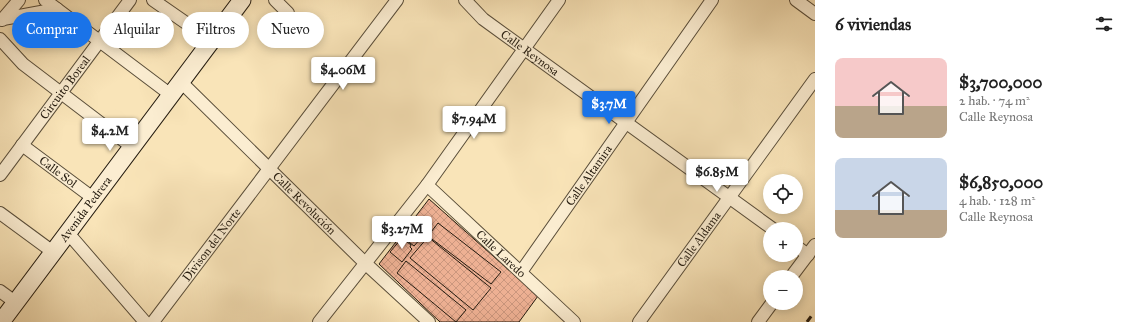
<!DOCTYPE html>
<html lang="es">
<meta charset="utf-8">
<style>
:root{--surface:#fff;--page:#f2f2f2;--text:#222;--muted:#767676;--accent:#1a73e8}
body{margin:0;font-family:"IM FELL Great Primer",serif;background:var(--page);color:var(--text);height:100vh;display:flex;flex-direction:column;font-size:15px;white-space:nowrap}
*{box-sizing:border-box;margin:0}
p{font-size:13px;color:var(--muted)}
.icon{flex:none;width:22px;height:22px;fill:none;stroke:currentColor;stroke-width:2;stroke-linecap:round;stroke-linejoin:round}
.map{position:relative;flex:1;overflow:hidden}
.side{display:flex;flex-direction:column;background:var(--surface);width:320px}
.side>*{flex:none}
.hud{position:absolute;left:12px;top:12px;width:380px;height:36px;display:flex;gap:8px}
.tools{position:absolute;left:763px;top:174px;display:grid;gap:8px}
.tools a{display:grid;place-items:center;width:40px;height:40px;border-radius:50%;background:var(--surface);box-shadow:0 2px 10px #0003;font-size:20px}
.price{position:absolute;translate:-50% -34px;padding:0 9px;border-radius:4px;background:#fff;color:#222;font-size:13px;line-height:26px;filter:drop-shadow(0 1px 2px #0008)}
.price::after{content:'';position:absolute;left:50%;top:24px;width:12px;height:9px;margin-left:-6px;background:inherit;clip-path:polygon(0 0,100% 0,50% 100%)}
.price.selected{background:var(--accent);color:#fff}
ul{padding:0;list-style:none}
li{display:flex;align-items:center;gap:12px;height:100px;padding:0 20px}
li span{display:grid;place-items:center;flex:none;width:112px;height:80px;border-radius:8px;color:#555}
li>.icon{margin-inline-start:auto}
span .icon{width:48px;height:48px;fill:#fffc;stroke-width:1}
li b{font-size:17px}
h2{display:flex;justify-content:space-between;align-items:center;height:48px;padding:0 20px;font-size:17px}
.pill{padding:0 14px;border-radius:18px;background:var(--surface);box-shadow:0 2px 10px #0003;font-size:14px;line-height:36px}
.pill.selected{background:var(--accent);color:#fff}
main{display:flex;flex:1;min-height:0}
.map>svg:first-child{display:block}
.building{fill:url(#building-cross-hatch);stroke:#251c10}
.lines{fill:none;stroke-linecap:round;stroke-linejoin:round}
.street-casing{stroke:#5a4e3a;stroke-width:14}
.secondary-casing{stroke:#251c10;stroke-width:19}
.street{stroke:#fbedd1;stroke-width:12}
.secondary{stroke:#fbedd1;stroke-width:17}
.rail{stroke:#251c10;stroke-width:3;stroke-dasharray:7 7;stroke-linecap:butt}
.labels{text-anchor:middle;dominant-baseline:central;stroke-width:4;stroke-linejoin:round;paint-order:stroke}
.street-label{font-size:12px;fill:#251c10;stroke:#fbedd1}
</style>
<main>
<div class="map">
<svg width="815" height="322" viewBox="0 0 815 322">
<defs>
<pattern id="building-cross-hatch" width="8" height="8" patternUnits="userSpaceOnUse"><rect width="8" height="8" fill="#edb093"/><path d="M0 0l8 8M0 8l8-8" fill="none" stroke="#cb977e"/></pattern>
</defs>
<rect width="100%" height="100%" fill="#f9e4b8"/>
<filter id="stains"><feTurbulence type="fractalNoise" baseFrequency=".005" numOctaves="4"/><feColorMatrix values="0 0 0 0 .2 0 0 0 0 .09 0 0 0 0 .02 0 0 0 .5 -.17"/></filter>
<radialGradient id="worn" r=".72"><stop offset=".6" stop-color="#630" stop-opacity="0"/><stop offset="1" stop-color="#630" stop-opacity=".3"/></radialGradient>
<path class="building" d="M429 199 538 296 519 322H440L379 264Z
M421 222 429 229 414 246 406 240Z
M438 223 501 272 491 284 428 236Z
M428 237 491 288 473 310 410 258Z
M402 238 411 245 410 247 412 249 402 262 390 252Z
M406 261 466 310 456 322 397 273Z"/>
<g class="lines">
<defs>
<g id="street">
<path d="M45 0 171 95"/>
<path d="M153 0 212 41"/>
<path d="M275 0 288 13"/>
<path id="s1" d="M465 0 483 19 773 229"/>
<path d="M796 0 815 14"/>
<path d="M3 19 57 9"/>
<path d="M2 20 19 0"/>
<path d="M0 39 23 64 132 147"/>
<path id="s2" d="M181 82 365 263 429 322"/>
<path id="s3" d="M22 145 93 198"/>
<path id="s4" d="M0 175 130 0"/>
<path id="s5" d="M427 185 574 322"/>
<path d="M0 213 53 252"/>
<path d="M68 233 145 322"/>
<path d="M796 246 808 255"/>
<path id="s6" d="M521 272 712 0"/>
<path d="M791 277 815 245"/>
<path d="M0 291 15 302"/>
<path id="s7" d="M153 322 397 0"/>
<path d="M319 322 427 185 559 0"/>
<path id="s8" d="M639 322 815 79"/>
<path d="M758 322 772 303"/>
</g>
<g id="secondary">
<path id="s9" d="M1 322 242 0"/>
</g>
</defs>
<use href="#street" class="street-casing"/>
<use href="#secondary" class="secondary-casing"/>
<use href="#street" class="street"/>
<use href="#secondary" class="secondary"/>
<path class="rail" d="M807 322 815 311"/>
</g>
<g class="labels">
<g class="street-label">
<text stroke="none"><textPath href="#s1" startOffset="84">Calle Reynosa</textPath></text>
<text stroke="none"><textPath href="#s4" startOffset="109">Circuito Boreal</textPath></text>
<text stroke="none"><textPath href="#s3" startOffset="45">Calle Sol</textPath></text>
<text stroke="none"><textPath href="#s6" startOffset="118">Calle Altamira</textPath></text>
<text stroke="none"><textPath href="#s2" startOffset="173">Calle Revolución</textPath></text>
<text stroke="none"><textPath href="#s9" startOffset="141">Avenida Pedrera</textPath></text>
<text stroke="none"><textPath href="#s8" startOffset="102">Calle Aldama</textPath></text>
<text stroke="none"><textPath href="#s7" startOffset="97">Divison del Norte</textPath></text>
<text stroke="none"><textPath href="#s5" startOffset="101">Calle Laredo</textPath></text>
</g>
</g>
<rect width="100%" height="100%" filter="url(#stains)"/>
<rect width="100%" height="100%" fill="url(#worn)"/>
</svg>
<div class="tools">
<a><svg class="icon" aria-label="locate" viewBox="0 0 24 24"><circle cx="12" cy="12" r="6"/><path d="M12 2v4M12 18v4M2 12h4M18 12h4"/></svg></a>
<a>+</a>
<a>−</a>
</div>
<b class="price" style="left:343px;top:91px">$4.06M</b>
<b class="price selected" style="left:609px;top:125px">$3.7M</b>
<b class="price" style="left:474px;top:140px">$7.94M</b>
<b class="price" style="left:110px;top:152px">$4.2M</b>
<b class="price" style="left:717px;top:193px">$6.85M</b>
<b class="price" style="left:402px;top:250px">$3.27M</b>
<div class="hud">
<a class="pill selected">Comprar</a>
<a class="pill">Alquilar</a>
<a class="pill">Filtros</a>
<a class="pill">Nuevo</a>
</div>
</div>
<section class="side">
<h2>6 viviendas<svg class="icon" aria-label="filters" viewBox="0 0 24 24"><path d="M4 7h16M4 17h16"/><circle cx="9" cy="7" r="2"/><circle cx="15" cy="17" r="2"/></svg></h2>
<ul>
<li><span style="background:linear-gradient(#f6c9c9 60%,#b9a48a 0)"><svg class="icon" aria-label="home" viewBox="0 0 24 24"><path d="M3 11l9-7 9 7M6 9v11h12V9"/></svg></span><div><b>$3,700,000</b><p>2 hab. · 74 m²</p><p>Calle Reynosa</p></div></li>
<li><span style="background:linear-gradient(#c9d6e8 65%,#b9a48a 0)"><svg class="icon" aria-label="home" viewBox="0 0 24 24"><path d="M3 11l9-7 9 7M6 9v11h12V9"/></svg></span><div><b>$6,850,000</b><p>4 hab. · 128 m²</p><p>Calle Reynosa</p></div></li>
</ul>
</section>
</main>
